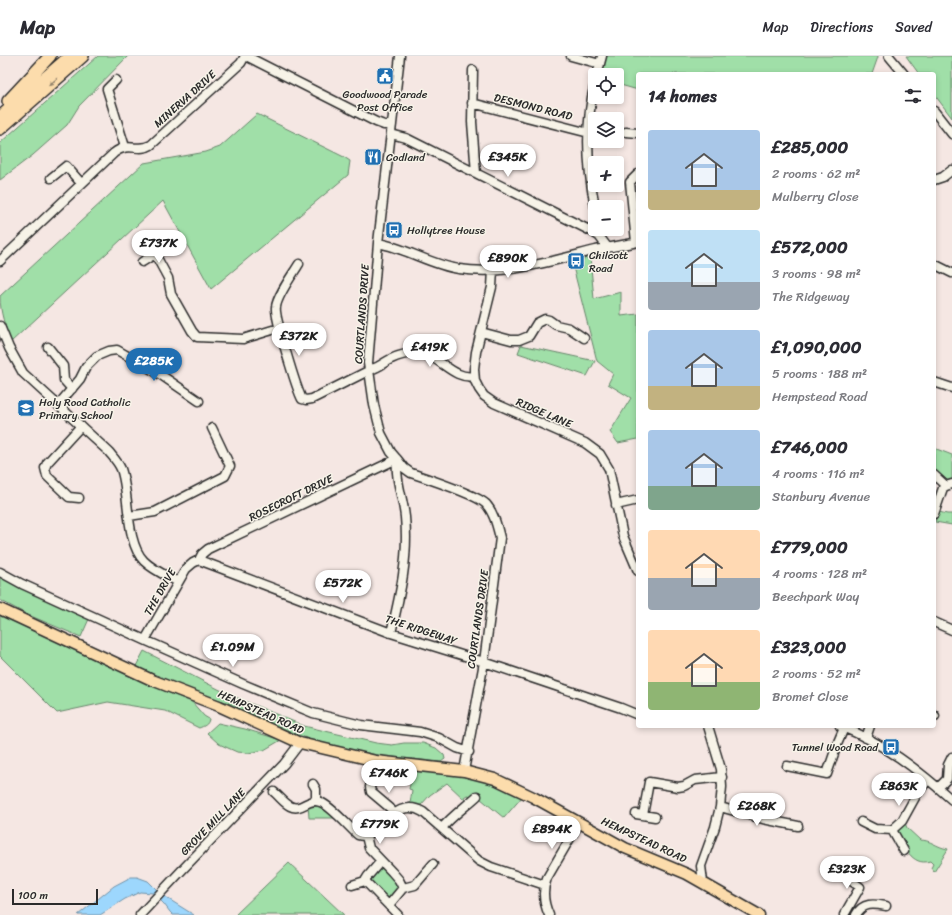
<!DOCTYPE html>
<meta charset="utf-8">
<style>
:root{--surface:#fff;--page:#f7f7f7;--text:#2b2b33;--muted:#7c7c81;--line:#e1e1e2;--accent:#1f6fb2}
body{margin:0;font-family:Sriracha,sans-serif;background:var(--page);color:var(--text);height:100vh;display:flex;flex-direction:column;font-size:15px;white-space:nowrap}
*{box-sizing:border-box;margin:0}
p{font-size:13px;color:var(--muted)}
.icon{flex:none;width:22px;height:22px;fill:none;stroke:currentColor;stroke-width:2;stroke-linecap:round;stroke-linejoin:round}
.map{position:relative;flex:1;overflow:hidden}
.sheet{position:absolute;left:636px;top:16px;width:300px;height:656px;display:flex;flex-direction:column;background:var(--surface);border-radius:4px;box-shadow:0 2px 6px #0003}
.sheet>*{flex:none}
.controls{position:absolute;left:588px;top:12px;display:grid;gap:8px}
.controls a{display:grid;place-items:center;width:36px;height:36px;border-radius:4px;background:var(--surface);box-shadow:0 2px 6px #0003;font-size:20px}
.scale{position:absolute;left:12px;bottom:10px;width:86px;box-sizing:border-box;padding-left:4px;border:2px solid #2b2b2b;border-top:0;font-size:11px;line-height:14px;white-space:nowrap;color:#2b2b2b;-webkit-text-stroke:3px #f7f3e8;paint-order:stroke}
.price{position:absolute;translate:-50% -34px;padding:0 9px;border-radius:14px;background:#fff;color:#222;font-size:13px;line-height:26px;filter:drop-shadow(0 1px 2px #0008)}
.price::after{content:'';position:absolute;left:50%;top:24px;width:12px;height:9px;margin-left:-6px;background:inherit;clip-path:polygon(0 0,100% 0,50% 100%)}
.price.current{background:var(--accent);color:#fff}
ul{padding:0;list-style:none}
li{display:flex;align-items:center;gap:12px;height:100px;padding:0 12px}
li span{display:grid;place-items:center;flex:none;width:112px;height:80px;border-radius:4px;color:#555}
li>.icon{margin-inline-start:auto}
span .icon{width:48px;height:48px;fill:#fffc;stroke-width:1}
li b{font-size:17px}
h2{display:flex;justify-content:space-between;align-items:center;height:48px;padding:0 12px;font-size:17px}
header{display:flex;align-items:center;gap:24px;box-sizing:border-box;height:56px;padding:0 20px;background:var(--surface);border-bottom:1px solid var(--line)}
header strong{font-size:19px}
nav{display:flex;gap:22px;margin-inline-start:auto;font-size:14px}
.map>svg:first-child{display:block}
.green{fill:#a0dfa8;stroke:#66856a}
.water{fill:#9dd7fd;stroke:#6f92a9}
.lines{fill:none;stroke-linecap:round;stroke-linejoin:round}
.minor-casing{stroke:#2b2b2b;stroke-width:11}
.major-casing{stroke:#2b2b2b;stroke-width:13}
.highway-casing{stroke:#2b2b2b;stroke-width:14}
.minor{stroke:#f7f3e8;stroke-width:8}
.major{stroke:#fcdcac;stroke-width:10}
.highway{stroke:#fcdcac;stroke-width:11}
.oneway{fill:#94846c}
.labels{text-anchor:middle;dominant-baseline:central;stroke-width:3;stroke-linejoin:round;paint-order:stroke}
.poi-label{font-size:11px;fill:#2b2b2b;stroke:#f7f3e8;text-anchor:start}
.street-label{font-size:11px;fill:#2b2b2b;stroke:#f7f3e8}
</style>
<header>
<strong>Map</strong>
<nav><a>Map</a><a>Directions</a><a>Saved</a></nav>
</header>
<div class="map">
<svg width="952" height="859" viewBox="0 0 952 859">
<rect width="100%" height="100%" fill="#f5e7e3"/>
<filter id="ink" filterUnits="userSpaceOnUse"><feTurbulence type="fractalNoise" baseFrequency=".025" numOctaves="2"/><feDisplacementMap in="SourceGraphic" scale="8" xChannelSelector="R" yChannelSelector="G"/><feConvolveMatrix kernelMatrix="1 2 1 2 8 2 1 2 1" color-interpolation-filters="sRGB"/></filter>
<g filter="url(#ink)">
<path class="green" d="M98 0H128L79 50 67 69 33 99 0 124V87Z
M606 0H878V1L872 18H638V34L617 28V19H601Z
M906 0H952V62L934 38V18H919Z
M257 58 344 101 350 105 348 119 211 233 163 145 11 286C5 270 0 257 0 240L144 107 206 96 220 91Z
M590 201 594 243 621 236V260L638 258V383L618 387 610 376 631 342 608 328 613 318 597 305 572 207Z
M521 289 595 305 587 320 518 297Z
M934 392 952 399V425H945L934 415Z
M939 456 947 458H952V469L935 466Z
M0 519 19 531 89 563 81 581 26 558 0 544Z
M0 556 155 631 192 646 204 660 209 663C208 669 204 670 199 672L165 655 108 646 57 657 0 600Z
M144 595 228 638 304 670 376 687 392 689 404 687H423L436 692 444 699 445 703 441 706 384 700 341 693 316 686 257 662 226 646 186 633 135 612Z
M218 667 245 673 281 684 264 694 248 697 237 696 219 688 207 677Z
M413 714C432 716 453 716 472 721 489 725 506 733 522 741L504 762 475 738 473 740 467 739 464 741 465 744 447 727 430 739 421 749 410 748 412 734 409 733Z
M310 748 322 750 335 762H309L308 749Z
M905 767 907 772 920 784C931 784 936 791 948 793L934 816 931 812 933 808 930 805C912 811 903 789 897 776Z
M289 807 344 859H238L236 858Z
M382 811H384L400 831 389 845 370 826V822Z"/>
<path class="water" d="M131 821H137L148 825 159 836 170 844 194 859H173L170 856 164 848 153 837 140 836 125 843 100 859H78L114 830Z"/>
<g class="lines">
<defs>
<path id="minor" d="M246 0 376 66 384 69H392
M400 0 378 187 368 307 374 349 381 377 391 396 397 403 404 412 411 417C426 422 477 439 486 448 494 457 497 470 500 482L484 606 464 715
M571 0 600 8
M889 0 904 18
M473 14 472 66 476 117
M597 19 602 0
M116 24 107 33 125 91
M595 27C585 67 587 111 595 151
M472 47 589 77
M934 55 952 78
M626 76 638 77
M391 78 406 82 591 175 599 180 608 192
M51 122 66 110 81 127
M934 124 943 121 952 114
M591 175 595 166
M636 186 630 126 638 118
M378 187C406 192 431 209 459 213 505 220 552 205 596 194 610 191 624 189 638 186
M155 198 168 222 171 238 192 275 197 281 243 283 279 272
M0 205 114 97C129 85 138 97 151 89L241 7 245 0
M142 206 155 198 160 191
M299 208C293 218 277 240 276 251 274 260 297 334 302 343L306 344 312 343 372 313C380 311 384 306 391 303 399 299 409 297 418 297 439 298 452 324 474 320
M934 208 952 217
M493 214 492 231 476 296 474 313 475 325 479 333 484 340 494 347 585 387 600 398 609 413 623 480 638 515
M0 270 9 292 23 317 109 396C113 401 118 406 121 413 130 438 125 486 144 505 153 514 167 520 178 526
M481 276 511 284H519L529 280 537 267 545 263 549 264 556 269 569 272 584 282
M48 291 63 310 64 324 72 333
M934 326 952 332
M58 349 80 323 86 311 97 300 109 295 117 294 161 319 199 345
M934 419 946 430 952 428
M79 442 69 441 47 420 45 412 47 407 81 370
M616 449 638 444
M934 458 943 432 946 430
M129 460 155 456 225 420 230 410 212 372
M199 504 391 577 484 606 621 652 638 659
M199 504 202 498 208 493 397 403C395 424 403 441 405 461 409 501 400 539 391 577
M0 516 22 528 147 585 243 628 313 657 361 669 420 676 439 682 457 692 469 696
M934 566 952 574
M145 584 186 513 193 507 199 504
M934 659 935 660
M840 670C884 687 917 713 952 744
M866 682 870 670
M787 710 827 718 838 686 844 672
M373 720 370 731 371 736 390 752 393 757
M313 728 316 733V745
M938 732 947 723 948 709 952 701
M274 736C279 740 284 747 290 750 302 756 308 741 320 746 330 749 349 771 358 779 380 786 393 738 423 756L479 805 491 811 545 829
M720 751 763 763 798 770
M636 758 655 761
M643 759 649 726 678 731 684 730 695 724 722 721
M861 766 875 773 892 774 902 765 918 736 928 724
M442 772C452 760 465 751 477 740
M892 774 904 795
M366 780 369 792 392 816 399 824 403 832 389 849
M381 805 368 820 365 825 398 859
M834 813 860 831 844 859
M703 826 701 810 715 771 720 751 722 731 721 713 708 670
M352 829 365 825
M403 832 415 829 433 808
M140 859 183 813 284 708 300 687
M549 859C543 846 542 835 547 822L579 767
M856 859C863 846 874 848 886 850"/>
<path id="major" d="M0 553 152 624 219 650 300 687 376 705 464 715 495 723 533 741 625 792 687 818 759 859"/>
<path id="highway" d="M8 45 50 0
M0 61 70 0
M0 73 83 0"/>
</defs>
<use href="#minor" class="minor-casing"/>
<use href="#major" class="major-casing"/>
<use href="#highway" class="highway-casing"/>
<use href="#minor" class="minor"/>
<use href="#major" class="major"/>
<use href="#highway" class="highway"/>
</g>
<defs><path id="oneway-solid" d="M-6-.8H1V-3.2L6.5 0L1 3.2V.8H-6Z"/></defs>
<use class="oneway" href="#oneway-solid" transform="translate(53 26) rotate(138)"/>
</g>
<defs>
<symbol id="civic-square" viewBox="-11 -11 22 22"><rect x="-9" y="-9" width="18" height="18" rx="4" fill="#1f6fb2" stroke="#f7f3e8"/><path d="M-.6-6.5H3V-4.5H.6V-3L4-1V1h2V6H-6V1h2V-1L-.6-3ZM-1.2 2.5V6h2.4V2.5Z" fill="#fff"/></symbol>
<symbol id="restaurant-square" viewBox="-11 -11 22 22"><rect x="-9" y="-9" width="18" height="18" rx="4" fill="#1f6fb2" stroke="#f7f3e8"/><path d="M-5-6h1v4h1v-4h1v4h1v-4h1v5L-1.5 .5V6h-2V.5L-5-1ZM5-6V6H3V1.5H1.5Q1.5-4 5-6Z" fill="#fff"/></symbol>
<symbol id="bus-square" viewBox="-11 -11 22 22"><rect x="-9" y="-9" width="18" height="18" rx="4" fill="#1f6fb2" stroke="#f7f3e8"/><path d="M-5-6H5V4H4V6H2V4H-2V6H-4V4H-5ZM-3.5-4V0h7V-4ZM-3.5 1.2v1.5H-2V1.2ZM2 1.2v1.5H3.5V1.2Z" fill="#fff"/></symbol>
<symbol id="school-square" viewBox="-11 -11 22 22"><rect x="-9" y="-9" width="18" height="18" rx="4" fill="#1f6fb2" stroke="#f7f3e8"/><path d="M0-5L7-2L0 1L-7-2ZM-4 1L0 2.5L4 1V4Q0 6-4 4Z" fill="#fff"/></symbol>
</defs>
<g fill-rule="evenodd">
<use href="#civic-square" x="375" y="10" width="20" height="20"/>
<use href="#restaurant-square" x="363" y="91" width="20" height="20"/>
<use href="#bus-square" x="384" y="164" width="20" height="20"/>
<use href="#bus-square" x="566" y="195" width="20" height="20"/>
<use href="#school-square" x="16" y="342" width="20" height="20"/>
<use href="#bus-square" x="881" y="681" width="20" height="20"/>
</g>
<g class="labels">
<g class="poi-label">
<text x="385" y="38" text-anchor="middle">Goodwood Parade<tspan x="385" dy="13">Post Office</tspan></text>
<text x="386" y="101">Codland</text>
<text x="407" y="174">Hollytree House</text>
<text x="589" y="199">Chilcott<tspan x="589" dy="13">Road</tspan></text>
<text x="39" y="346">Holy Rood Catholic<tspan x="39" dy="13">Primary School</tspan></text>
<text x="878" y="691" text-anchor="end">Tunnel Wood Road</text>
</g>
<g class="street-label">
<text transform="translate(185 43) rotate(-42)">MINERVA DRIVE</text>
<text transform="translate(533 51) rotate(14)">DESMOND ROAD</text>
<text transform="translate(362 258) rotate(-86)">COURTLANDS DRIVE</text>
<text transform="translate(544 357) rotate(23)">RIDGE LANE</text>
<text transform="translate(291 442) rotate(-26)">ROSECROFT DRIVE</text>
<text transform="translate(160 536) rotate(-60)">THE DRIVE</text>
<text transform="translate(478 563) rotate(-82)">COURTLANDS DRIVE</text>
<text transform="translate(421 574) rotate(18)">THE RIDGEWAY</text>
<text transform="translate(261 656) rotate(24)">HEMPSTEAD ROAD</text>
<text transform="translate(213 766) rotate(-46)">GROVE MILL LANE</text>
<text transform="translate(644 784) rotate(25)">HEMPSTEAD ROAD</text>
</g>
</g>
</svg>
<div class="controls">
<a><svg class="icon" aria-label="locate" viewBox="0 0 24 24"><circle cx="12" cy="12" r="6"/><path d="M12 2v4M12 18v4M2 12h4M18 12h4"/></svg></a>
<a><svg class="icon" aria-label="layers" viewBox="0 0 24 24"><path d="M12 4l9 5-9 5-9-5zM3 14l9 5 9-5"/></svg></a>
<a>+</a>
<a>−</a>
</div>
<div class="scale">100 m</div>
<b class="price" style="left:508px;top:122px">£345K</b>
<b class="price" style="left:159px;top:208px">£737K</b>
<b class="price" style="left:508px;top:223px">£890K</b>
<b class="price" style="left:299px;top:301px">£372K</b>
<b class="price" style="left:430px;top:312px">£419K</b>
<b class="price current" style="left:154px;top:326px">£285K</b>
<b class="price" style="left:343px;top:548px">£572K</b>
<b class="price" style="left:233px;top:612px">£1.09M</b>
<b class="price" style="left:389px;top:738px">£746K</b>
<b class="price" style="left:899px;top:751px">£863K</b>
<b class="price" style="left:757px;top:771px">£268K</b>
<b class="price" style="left:380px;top:789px">£779K</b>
<b class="price" style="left:552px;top:794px">£894K</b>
<b class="price" style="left:847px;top:834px">£323K</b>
<section class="sheet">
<h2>14 homes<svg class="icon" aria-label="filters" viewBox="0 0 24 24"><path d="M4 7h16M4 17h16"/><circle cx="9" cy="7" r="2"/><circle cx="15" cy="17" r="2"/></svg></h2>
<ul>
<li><span style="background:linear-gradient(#a9c7e8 75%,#c2b280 0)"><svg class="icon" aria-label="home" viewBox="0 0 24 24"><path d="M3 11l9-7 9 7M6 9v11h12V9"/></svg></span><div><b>£285,000</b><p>2 rooms · 62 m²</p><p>Mulberry Close</p></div></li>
<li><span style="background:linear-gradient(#bfe0f5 65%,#9aa5b1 0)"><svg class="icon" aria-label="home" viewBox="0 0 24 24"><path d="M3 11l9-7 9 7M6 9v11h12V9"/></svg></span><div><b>£572,000</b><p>3 rooms · 98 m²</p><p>The Ridgeway</p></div></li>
<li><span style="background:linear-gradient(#a9c7e8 70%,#c2b280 0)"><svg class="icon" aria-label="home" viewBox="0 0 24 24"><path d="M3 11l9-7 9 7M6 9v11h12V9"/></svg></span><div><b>£1,090,000</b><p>5 rooms · 188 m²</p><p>Hempstead Road</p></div></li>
<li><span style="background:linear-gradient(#a9c7e8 70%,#7fa58c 0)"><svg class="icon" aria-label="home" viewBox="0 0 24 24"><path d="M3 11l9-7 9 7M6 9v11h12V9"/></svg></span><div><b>£746,000</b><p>4 rooms · 116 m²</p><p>Stanbury Avenue</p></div></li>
<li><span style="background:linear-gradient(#ffd9b3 60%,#9aa5b1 0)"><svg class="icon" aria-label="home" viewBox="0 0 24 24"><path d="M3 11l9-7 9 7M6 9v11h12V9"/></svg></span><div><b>£779,000</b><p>4 rooms · 128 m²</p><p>Beechpark Way</p></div></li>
<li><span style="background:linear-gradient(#ffd9b3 65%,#8fb573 0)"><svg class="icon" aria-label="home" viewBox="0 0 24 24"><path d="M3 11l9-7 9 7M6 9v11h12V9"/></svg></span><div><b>£323,000</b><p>2 rooms · 52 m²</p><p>Bromet Close</p></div></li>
</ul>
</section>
</div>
